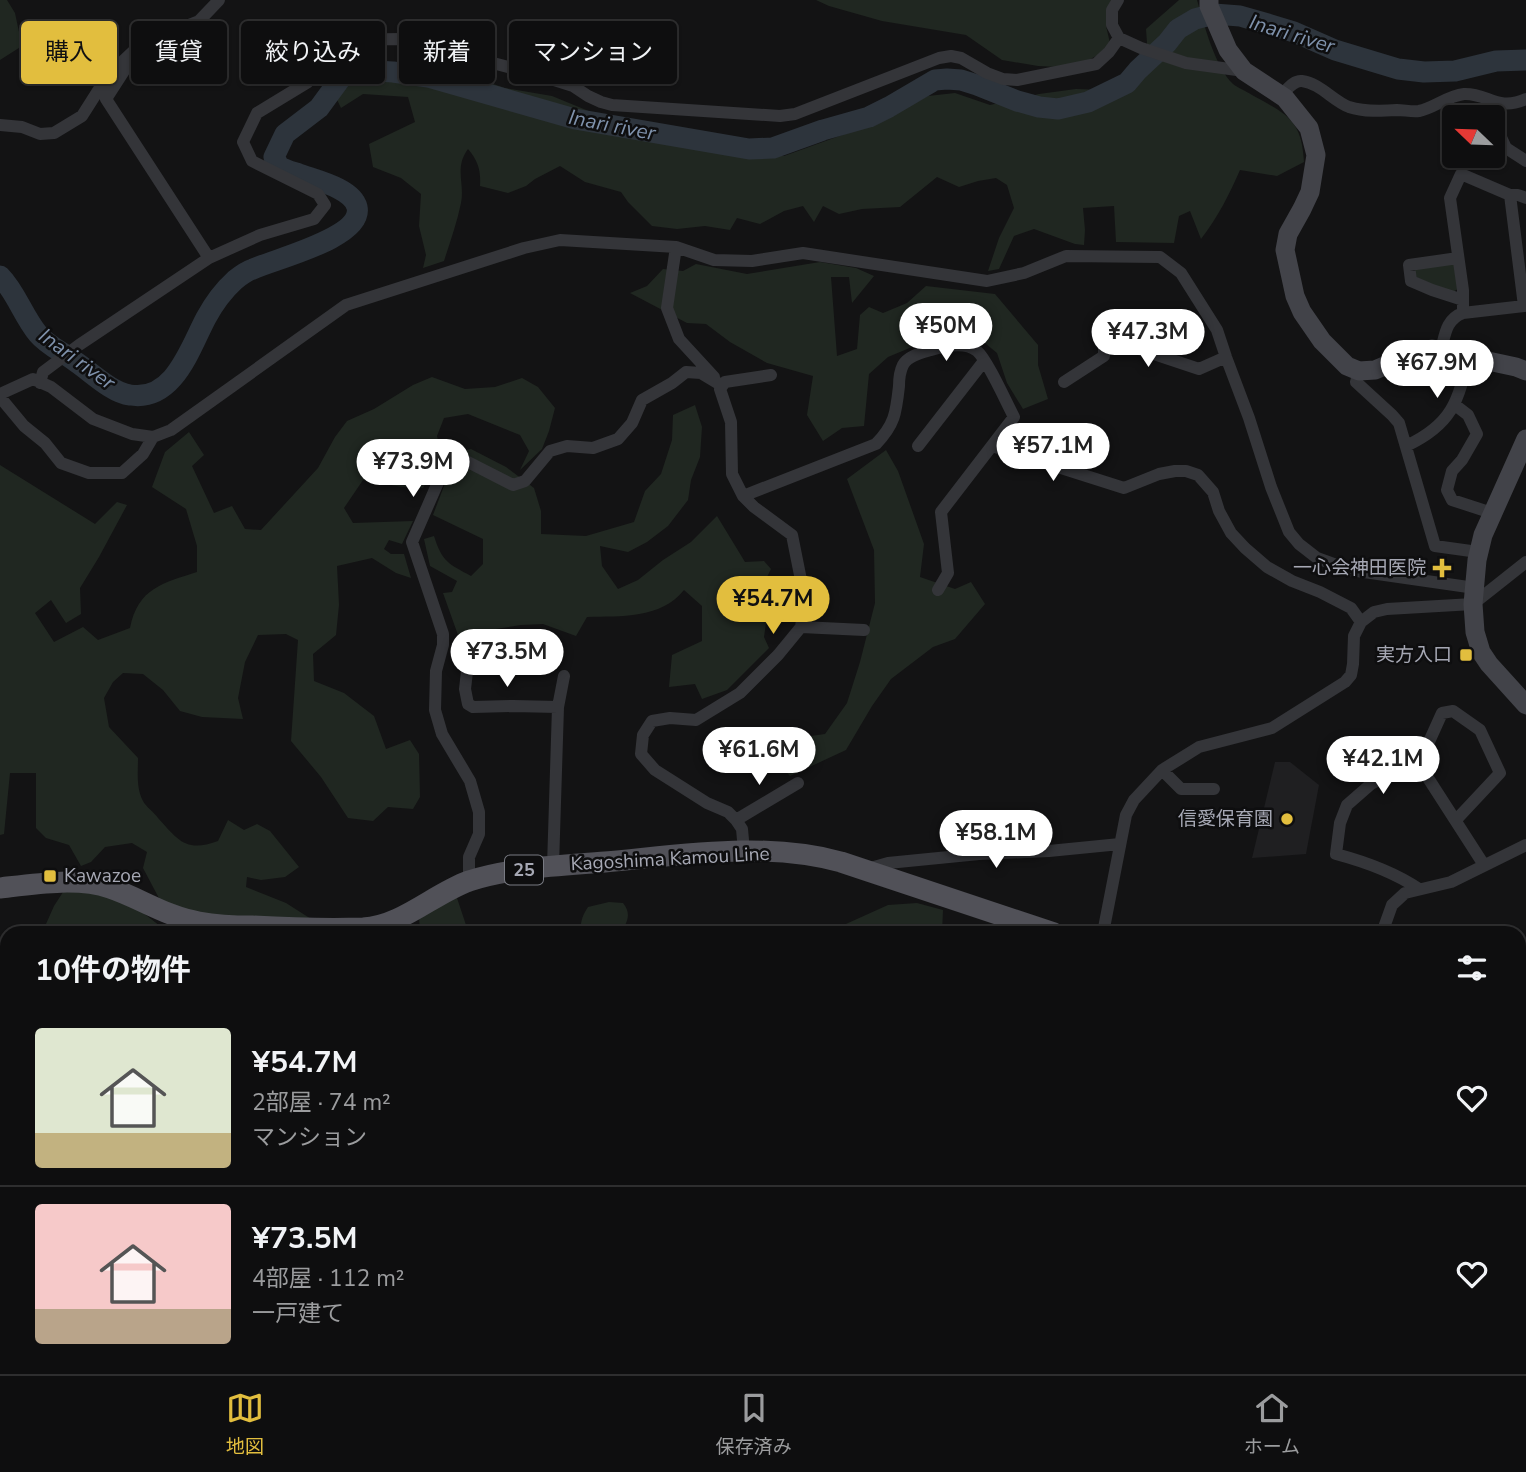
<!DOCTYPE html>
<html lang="ja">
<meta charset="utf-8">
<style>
:root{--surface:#0e0e0f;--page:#171718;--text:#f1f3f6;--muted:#9b9c9e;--line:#2e2e2f;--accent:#e2be3e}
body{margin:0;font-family:"Nunito Sans","Noto Sans JP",sans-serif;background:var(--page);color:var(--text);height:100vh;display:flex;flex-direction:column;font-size:26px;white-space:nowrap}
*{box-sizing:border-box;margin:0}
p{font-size:23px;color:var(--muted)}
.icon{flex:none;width:38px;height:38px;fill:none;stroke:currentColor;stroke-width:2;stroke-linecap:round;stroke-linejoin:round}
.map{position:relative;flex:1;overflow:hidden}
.details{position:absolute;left:0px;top:926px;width:1526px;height:450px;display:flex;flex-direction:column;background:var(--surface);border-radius:21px 21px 0 0;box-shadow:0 2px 5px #0004,0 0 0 2px var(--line)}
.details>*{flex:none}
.banner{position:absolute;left:21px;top:21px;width:700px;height:63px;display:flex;gap:14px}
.needle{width:46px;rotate:293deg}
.buttons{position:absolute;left:1442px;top:105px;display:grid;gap:14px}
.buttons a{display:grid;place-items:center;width:63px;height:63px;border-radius:7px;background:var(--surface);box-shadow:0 2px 5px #0004,0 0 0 2px var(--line);font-size:35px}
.price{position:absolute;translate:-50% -60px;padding:0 16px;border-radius:24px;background:#fff;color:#222;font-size:23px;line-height:46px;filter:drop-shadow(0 2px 4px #0008)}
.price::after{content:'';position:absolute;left:50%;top:42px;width:21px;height:16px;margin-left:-10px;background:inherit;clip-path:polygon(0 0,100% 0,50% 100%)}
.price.current{background:var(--accent);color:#111}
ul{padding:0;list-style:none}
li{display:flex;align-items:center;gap:21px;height:175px;padding:0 35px}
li+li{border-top:2px solid var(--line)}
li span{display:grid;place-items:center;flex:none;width:196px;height:140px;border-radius:7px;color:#555}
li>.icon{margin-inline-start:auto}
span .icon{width:84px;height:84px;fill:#fffc;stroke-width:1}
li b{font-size:30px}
h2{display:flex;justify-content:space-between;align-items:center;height:84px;padding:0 35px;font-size:30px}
.tag{padding:0 24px;border-radius:7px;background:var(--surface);box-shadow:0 2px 5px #0004,0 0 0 2px var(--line);font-size:24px;line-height:63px}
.tag.current{background:var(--accent);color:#111}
.dock{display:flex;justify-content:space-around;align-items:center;height:98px;border-top:2px solid var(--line);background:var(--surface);font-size:19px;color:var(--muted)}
.dock a{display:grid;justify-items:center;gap:4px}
.dock .current{color:var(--accent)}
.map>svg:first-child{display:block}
.built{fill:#1f1f21}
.green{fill:#202721}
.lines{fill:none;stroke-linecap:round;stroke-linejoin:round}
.river{stroke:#2d343c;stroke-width:21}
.street{stroke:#343539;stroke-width:12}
.secondary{stroke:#424349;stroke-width:19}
.primary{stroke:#515158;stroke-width:21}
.poi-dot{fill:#e2be3e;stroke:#0e0e0f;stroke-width:2.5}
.labels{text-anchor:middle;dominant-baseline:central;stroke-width:5;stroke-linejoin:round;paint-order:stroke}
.shield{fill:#0e0e0f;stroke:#787a82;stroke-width:2}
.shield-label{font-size:18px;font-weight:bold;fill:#a6a8b4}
.poi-label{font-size:19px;fill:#a6a8b4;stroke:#0e0e0f;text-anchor:end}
.street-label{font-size:19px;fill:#a6a8b4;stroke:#0e0e0f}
.water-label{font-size:21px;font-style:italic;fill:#7f92ac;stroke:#0e0e0f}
</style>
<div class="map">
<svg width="1526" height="1374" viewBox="0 0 1526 1374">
<rect width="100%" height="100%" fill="#131314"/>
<path class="built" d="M1275 762H1290L1319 785 1306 854 1252 858Z"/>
<path class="green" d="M0 0H7L15 13 22 46 0 60Z
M816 0H1111L1106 26 1110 43 1098 55 1081 64 1058 67 1038 66 1002 60 966 35 882 21 829 6Z
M1179 0H1197C1204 24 1215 67 1233 84 1238 88 1246 91 1252 95 1286 114 1302 119 1304 162L1277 176 1240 170C1229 195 1218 217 1201 239L1190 211 1179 216 1174 243 1116 242 1114 206 1083 208 1085 230 1084 245 1075 244 1034 229 1014 236 999 269 988 271 999 238 1014 208 1007 185 996 178 978 181 959 187 937 177 900 207 862 209 839 214 823 206 814 222 803 206 784 211 760 224 737 218 730 230 705 226 677 229 652 226 628 202 621 192 585 182 560 166 535 179 526 186 508 193 480 186C481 170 478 161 468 149 454 168 465 183 461 203 457 223 450 242 444 261L423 268 426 255 419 226 421 194 401 178 373 167 369 144 415 122 408 97 363 94 341 108 326 77 342 63 419 62 464 74 505 88 552 96 591 112 706 150 784 156 881 121 928 96 955 93 990 105 1039 94 1076 89 1104 90 1135 70 1143 56 1147 43 1146 29Z
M820 262 856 268 874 276 852 303 849 277H831L837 356 857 349 860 315 869 307 883 313 907 303 926 286 995 294 1038 345V365L1048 399 1023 409 1007 383 997 353 980 339 959 335 924 342 888 357 869 374 864 426 842 428 823 441 807 415 813 376 767 363 730 342 706 324 687 323 630 293 647 286 663 269 683 271 696 264 747 274Z
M1449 263 1454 265 1458 289 1451 293 1416 277 1414 271 1418 267Z
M432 377 465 389 495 387 522 378 538 387 555 408 549 431 542 449 520 470 529 451 520 435 468 414 444 418 437 436 442 457 423 488 402 487 363 480 344 508 353 523 413 521 402 544 389 540 384 549 391 554H404L411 578 396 573 372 558 337 566 339 605 336 635 313 654 314 681 344 693 374 716 386 749 410 740 419 754 420 797 413 809 388 807 373 821 348 818 321 777 291 741 298 640 286 634 258 635 245 662 238 698 243 719 202 717 180 711 163 690 143 674 123 673 113 682 104 698 109 727 138 758C138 772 136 788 143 801 146 807 154 812 158 818 178 840 186 853 218 841L228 820 244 830 257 824 270 831 299 867 285 877 261 880 247 877 246 887 286 903 319 924 205 916 161 902 143 868 147 852 132 843 105 847 91 862 81 866 69 845 46 838 36 828V773H10L4 834 0 835V465L95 524 117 502 127 505 99 557 80 588 81 614 66 623 51 600 35 613 54 642 83 627 98 640 130 628C138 588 163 583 197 572V546L186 509 152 487 165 452 189 432 204 455 192 466 214 513 232 506 245 529 261 530 318 468 335 437 347 421 374 409 413 385Z
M695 405 702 427 700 457 691 480 688 500 668 526 647 542 628 552 600 546 602 566 618 589 638 580 663 560 691 542 717 516 745 562 764 561 771 569 760 591 767 616 764 637 769 648 727 690 702 699 695 684 669 687 672 655 702 641V606L684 590C661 619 620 616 587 617L576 636 543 624 521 625 458 635 443 593 452 592 457 581 430 566 424 539 434 536C442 562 449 564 471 576L483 564V539L433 515 457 452 471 449 506 467 534 488 541 511V534L586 536 634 522 645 491 661 474 672 440 673 415Z
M886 450 898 471 924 544 920 577 955 589 971 582 985 604 955 639 933 647 891 679 872 706 846 750 790 776 770 754 789 739 825 734 847 703 860 662 875 603 874 550 847 479Z
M65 889H85L133 905 169 933H42L54 906Z
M456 895 466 925 473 933H420L419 916Z
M609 902 623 903C632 914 627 922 621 933H581C580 923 582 916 588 907Z
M917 903 943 910 942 933H826L888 905Z
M7 975V1368L114 1369 116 1374H0V976Z
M1519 1085 1526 1090V1137L1523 1139 1519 1136Z
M302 1368 393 1369 388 1374H303Z
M602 1368H774L777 1374H599Z
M972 1368 1179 1369 1176 1374H972Z
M868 1369H952V1374H866Z
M1321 1369H1392L1395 1374H1326Z"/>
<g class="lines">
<path class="river" d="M0 276C16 292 23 316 38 334 48 346 63 352 76 362 91 372 112 393 130 395 174 402 190 348 206 318 213 305 224 290 235 280 240 276 247 271 253 269 274 259 364 238 357 207 352 188 315 180 299 174 293 172 284 170 279 166 277 163 276 160 274 157L285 134 319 108 341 78 350 72 359 70 393 72 428 77 575 119 749 149 773 148 823 130 869 117 889 107 935 80 947 79 961 80 977 85 1017 101 1039 107 1058 109 1088 102 1127 83 1138 70 1167 43 1178 29 1195 19 1214 14 1240 16 1271 25 1294 32 1335 50 1398 69 1424 72 1455 71 1496 61 1526 60"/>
<path class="street" d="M1118 0 1112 10V25L1119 38 1141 48 1186 63 1244 71
M1281 95C1287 90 1293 80 1302 81 1320 83 1333 101 1349 107 1364 112 1382 111 1397 110 1404 110 1412 112 1419 111 1434 108 1447 96 1464 94 1488 93 1497 112 1526 99
M1493 120 1506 148 1526 161
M0 125 22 127 40 134 54 133 82 116 108 75 142 43 199 21 219 0
M1510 195H1518L1526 198
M676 247 667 308 679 339 714 377
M209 258 260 235 314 219 325 205 318 194 252 161 243 142 257 113 308 82 323 53 335 40 401 39 535 74 573 86 588 96 601 102 612 105 780 116 795 114 939 58 951 56 961 58 987 73 1003 79 1017 80 1096 64 1109 52 1119 38
M1458 258 1409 265 1411 281 1432 290 1463 300
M1441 350C1445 335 1446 319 1463 313L1524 306 1510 195 1461 174 1450 198 1463 290V313
M1359 371 1356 382 1392 415 1399 423 1435 546 1478 552
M1064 382 1104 356V342L1124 344 1199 369 1226 357
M40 383 43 372 79 345 209 258 106 99 142 43
M0 394 33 379 51 387 93 419 132 434 153 437 171 430 346 305 524 248 560 240 676 247 714 260 752 261 803 253 987 281 1024 273 1066 256 1160 257 1181 273 1217 330 1226 357 1249 418 1271 487 1289 532 1299 544 1317 558 1350 570 1475 588
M0 397 24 426 45 443 61 463 89 473H122L143 454 153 437
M1455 405 1468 415 1477 434 1462 460 1452 471 1447 490 1452 500 1492 513
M918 446 984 361
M992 446 1124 488 1159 474 1175 471H1186L1198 475 1213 492 1219 511 1231 533 1245 548 1267 567 1292 581 1320 592 1351 608 1361 622
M1406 446C1451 425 1459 402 1468 356
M743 496 876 444C895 424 896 413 899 386 899 379 900 371 903 365 908 356 921 353 931 350 944 346 965 341 977 351 987 359 1007 404 1014 417L941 512 948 573 938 590
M801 627 864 630
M468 663 465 689 468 704 473 707 513 706 558 707
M1419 764 1442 713 1453 711 1480 730 1500 773 1456 820
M1162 770 1181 789H1214
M736 820 798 783
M744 851 742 829 736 820 728 812 707 803 655 770 641 754 643 735 652 721 670 718 696 720 740 693 778 655 801 627 805 600 792 535 754 507 743 496 732 474 731 422 720 389 725 382 771 375
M553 866 558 707 564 676
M867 869 888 863 979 854 1049 851 1120 844
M469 881V857L479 834V812L470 781 442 734 435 710 436 671 443 645V634L412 542 446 464 462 459 513 485 525 481 550 451 567 446 593 448 618 439 632 423 642 400 672 383 686 372 701 373 721 385
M1419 889C1394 872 1366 862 1336 854L1340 823 1347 805 1371 784 1384 777 1419 764 1484 865
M1103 933 1126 815 1134 800 1162 770 1199 747 1272 728 1345 682 1351 675 1353 664 1354 636 1361 622 1374 612 1387 609 1473 604 1526 562
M1382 933 1392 905 1405 893 1451 882 1526 845
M1519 968 1526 964
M1519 1008 1526 1028
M1519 1038 1526 1039
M1519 1175 1526 1179
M1519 1297 1526 1284
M1519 1321C1522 1332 1526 1346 1519 1354
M465 1368 467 1374
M167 1374V1368
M489 1374 494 1368
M574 1374 577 1368
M1486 1374 1490 1368"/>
<path class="secondary" d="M1209 0V6L1228 50 1244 71 1285 98 1309 128 1316 155 1310 192 1302 209 1288 234 1285 250 1295 296 1302 312 1322 341 1347 366 1359 371 1375 370 1417 352 1432 349 1516 367 1526 371
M1526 439 1483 535 1477 560 1473 604 1475 632 1481 652 1489 664 1526 705
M399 1374 405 1368
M822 1374 824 1368
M962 1374 963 1368"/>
<path class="primary" d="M0 888C34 884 78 877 110 888 140 898 167 917 199 922 216 925 234 926 252 926 289 928 326 929 363 928 402 926 433 894 469 881 508 868 563 865 605 862 682 855 765 841 841 862L1054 933
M1241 1374 1259 1368"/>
</g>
<g class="poi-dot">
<path d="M1438.5 557.5h7v7h7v7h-7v7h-7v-7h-7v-7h7z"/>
<rect x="1459" y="648" width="14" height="14" rx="3.5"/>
<circle cx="1287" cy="819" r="7"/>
<rect x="43" y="869" width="14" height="14" rx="3.5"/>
</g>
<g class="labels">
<rect class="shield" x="505" y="855.5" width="38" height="29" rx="5"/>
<g class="shield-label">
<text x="524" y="870">25</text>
</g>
<g class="poi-label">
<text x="1426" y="568">一心会神田医院</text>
<text x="1452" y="655">実方入口</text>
<text x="1273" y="819">信愛保育園</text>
<text x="64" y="876" text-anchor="start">Kawazoe</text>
</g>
<g class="street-label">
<text transform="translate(670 859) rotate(-3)">Kagoshima Kamou Line</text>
</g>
<g class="water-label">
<text transform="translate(1292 34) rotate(17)">Inari river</text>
<text transform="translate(612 125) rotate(11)">Inari river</text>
<text transform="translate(77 359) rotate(36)">Inari river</text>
</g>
</g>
</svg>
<div class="buttons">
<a><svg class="needle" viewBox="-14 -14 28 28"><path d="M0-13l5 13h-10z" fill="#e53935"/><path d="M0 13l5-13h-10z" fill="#9b9c9e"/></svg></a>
</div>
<b class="price" style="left:946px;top:363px">¥50M</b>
<b class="price" style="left:1148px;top:369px">¥47.3M</b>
<b class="price" style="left:1437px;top:400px">¥67.9M</b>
<b class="price" style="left:1053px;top:483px">¥57.1M</b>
<b class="price" style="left:413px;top:499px">¥73.9M</b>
<b class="price current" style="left:773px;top:636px">¥54.7M</b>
<b class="price" style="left:507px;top:689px">¥73.5M</b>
<b class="price" style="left:759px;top:787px">¥61.6M</b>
<b class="price" style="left:1383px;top:796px">¥42.1M</b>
<b class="price" style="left:996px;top:870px">¥58.1M</b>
<div class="banner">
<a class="tag current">購入</a>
<a class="tag">賃貸</a>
<a class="tag">絞り込み</a>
<a class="tag">新着</a>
<a class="tag">マンション</a>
</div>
<section class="details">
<h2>10件の物件<svg class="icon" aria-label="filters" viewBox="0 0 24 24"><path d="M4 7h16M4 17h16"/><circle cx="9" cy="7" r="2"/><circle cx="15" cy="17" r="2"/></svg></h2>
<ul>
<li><span style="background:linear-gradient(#dfe7d0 75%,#c2b280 0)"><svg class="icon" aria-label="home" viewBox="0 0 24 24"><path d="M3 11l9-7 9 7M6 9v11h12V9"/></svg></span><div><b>¥54.7M</b><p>2部屋 · 74 m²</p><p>マンション</p></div><svg class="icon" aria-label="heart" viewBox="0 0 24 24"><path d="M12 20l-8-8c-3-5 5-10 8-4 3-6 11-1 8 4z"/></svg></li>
<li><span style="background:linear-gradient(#f6c9c9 75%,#b9a48a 0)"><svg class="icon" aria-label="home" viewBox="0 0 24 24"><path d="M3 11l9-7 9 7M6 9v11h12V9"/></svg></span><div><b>¥73.5M</b><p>4部屋 · 112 m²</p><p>一戸建て</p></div><svg class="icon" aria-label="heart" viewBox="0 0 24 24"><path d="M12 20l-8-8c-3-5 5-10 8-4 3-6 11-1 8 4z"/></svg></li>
</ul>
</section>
</div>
<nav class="dock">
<a class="current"><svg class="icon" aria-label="map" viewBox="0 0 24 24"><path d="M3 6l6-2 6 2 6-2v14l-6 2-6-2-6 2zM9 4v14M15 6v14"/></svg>地図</a>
<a><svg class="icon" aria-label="saved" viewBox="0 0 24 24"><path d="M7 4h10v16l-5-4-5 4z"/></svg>保存済み</a>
<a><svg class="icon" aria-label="home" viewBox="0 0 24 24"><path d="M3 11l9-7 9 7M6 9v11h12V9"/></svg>ホーム</a>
</nav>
